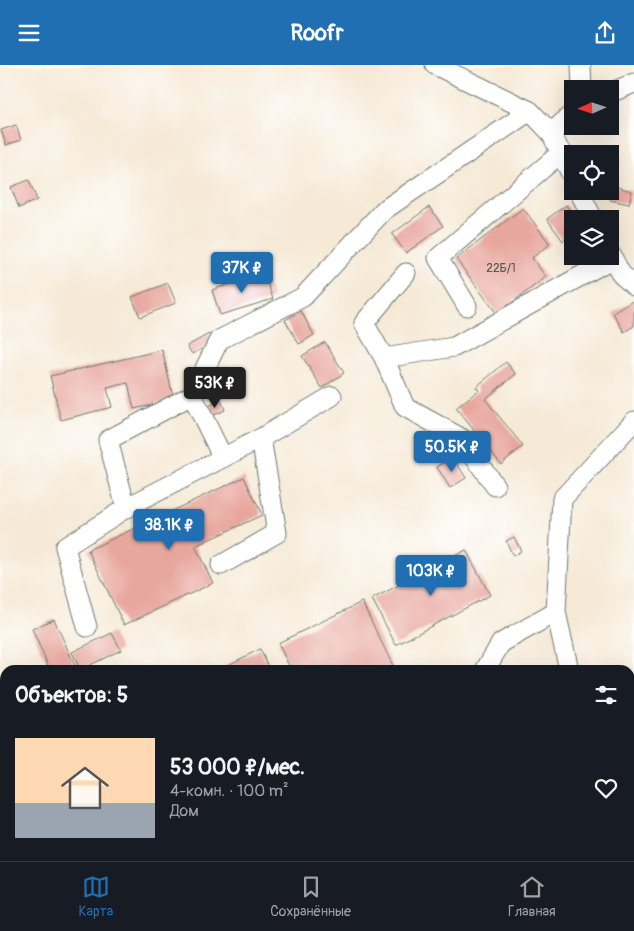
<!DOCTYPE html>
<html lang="ru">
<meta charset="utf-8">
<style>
:root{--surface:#171b24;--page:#242831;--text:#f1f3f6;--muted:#9ea1a6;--line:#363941;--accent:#1f6fb2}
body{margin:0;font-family:Pangolin,sans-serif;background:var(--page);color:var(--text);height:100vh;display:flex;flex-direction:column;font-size:19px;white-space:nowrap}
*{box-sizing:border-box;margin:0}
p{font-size:16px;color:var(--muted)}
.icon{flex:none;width:28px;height:28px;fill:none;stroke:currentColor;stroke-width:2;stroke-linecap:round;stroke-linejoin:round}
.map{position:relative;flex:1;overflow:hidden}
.drawer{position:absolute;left:0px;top:600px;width:635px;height:196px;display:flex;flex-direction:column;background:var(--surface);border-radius:15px 15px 0 0;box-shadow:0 5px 20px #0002}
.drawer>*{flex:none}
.needle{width:32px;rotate:267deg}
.tools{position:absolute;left:564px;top:15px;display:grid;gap:10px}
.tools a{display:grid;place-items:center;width:55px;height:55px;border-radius:0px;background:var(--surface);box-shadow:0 5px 20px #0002;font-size:25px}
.price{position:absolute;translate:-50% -42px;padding:0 11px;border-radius:5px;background:var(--accent);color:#fff;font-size:16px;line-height:32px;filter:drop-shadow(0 1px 2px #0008)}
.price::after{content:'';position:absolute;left:50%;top:30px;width:15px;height:11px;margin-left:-8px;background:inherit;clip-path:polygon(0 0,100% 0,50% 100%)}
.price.current{background:#222;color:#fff}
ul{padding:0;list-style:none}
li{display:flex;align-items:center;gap:15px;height:125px;padding:0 15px}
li+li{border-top:1px solid var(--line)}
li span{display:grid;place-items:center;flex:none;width:140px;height:100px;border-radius:0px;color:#555}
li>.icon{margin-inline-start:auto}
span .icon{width:60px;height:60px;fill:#fffc;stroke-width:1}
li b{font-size:21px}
h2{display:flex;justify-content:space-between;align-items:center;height:60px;padding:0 15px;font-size:21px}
header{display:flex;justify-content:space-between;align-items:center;height:65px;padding:0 15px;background:var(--accent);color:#fff;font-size:22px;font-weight:800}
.tabs{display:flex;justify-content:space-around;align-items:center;height:70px;border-top:1px solid var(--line);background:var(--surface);font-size:14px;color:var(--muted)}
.tabs a{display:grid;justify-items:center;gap:2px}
.tabs .current{color:var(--accent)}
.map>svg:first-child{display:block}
.building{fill:#e8a79e}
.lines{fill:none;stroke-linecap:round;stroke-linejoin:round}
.minor-casing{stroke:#6a7a6d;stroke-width:21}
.minor{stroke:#fff;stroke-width:19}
.labels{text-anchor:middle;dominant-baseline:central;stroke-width:5;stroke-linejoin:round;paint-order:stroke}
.number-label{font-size:12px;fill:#51584e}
</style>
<header><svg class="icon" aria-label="menu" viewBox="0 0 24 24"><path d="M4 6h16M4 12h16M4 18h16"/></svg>Roofr<svg class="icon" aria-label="share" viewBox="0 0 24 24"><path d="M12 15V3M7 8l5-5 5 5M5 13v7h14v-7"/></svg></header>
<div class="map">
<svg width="634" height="796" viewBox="0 0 634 796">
<rect width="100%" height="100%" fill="#fff"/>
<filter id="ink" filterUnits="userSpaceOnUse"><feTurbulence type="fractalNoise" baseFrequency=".02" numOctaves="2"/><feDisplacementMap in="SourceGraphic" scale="10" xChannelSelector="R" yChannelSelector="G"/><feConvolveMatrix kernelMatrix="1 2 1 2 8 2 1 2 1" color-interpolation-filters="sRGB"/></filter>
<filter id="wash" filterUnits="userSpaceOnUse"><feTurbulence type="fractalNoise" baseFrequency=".0096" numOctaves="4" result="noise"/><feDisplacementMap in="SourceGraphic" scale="20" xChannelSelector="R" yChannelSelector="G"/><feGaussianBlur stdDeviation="1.12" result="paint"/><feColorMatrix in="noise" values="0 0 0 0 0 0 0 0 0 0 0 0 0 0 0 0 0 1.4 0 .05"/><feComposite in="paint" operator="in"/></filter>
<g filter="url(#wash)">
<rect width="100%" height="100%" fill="#f6ead7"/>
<g id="blocks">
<path class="building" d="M16 60 21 75 6 80 1 65Z
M29 115 37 135 19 143 11 122Z
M613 121 632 126 629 139 610 135Z
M566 140 576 154H572V169L563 176 547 154Z
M429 142 443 161 406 188 392 169Z
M523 143 550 179 532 193 546 212 497 249 456 194Z
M264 208 273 234 220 250 212 225Z
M168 218 176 238 140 252 132 232Z
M634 235V261L624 267 613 248Z
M301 246 314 270 299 279 285 255Z
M209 269 214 278 192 289 187 281Z
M325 277 344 308 322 323 302 291Z
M162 285 174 335 134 344 128 318 107 323 112 342 61 355 50 311Z
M506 297 516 309 485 334 523 381 501 399 456 343 479 325 476 322Z
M221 335 225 345 209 352 205 343Z
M453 392 466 413 450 423 437 402Z
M244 412 262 450 195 481 213 518 124 560 88 485Z
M514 472 521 486 513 491 506 476Z
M466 485 490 530 396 580 372 534Z
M362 537 395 605H291L278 578Z
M54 554 76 603 71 605H50L32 564Z
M112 568 121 585 80 605 72 587Z
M260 584 270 605H218Z
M5 676V713L0 715V678Z"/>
</g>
</g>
<g filter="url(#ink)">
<use href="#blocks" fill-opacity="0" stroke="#6a7a6d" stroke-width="1"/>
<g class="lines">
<defs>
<path id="minor" d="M435 0 530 46 551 68 572 111
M581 0 582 24
M610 28 634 18
M551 68 572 49
M579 126 593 154
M610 188 621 209 634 221
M406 208 364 258 384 293 454 282 613 193
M467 241 438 193 562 87
M384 293 405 342 461 373 495 421
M192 330 223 393
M126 443 261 373 332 331
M221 500 277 468 261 373
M87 562 65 482 126 443 108 375 192 330 219 275 303 232 384 145 530 46
M485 605 501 578 556 547
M569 605 556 547 562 434 634 356
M630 712 634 710
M630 786 634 794"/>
</defs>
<use href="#minor" class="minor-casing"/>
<use href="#minor" class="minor"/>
</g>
</g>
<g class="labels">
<g class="number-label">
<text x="501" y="203">22Б/1</text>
</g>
</g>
</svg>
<div class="tools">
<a><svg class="needle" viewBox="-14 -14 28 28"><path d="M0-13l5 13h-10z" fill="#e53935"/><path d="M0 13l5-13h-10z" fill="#9ea1a6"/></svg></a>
<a><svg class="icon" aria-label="locate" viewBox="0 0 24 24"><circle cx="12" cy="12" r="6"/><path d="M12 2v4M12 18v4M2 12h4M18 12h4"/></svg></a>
<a><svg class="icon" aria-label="layers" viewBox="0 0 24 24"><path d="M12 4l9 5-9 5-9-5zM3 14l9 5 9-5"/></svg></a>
</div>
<b class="price" style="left:242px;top:229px">37K ₽</b>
<b class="price current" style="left:215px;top:344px">53K ₽</b>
<b class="price" style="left:452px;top:408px">50.5K ₽</b>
<b class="price" style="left:169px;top:486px">38.1K ₽</b>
<b class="price" style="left:431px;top:532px">103K ₽</b>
<section class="drawer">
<h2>Объектов: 5<svg class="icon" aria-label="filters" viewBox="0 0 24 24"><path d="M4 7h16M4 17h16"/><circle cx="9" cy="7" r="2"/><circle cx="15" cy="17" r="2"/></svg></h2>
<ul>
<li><span style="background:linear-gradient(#ffd9b3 65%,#9aa5b1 0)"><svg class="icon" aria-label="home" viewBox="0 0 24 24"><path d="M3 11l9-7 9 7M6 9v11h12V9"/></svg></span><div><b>53 000 ₽/мес.</b><p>4-комн. · 100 m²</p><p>Дом</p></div><svg class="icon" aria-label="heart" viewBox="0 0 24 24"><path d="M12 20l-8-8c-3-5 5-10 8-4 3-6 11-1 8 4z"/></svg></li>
</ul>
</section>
</div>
<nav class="tabs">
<a class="current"><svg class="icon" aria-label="map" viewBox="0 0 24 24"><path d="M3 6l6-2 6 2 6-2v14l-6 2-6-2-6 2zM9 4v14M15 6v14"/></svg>Карта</a>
<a><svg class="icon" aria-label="saved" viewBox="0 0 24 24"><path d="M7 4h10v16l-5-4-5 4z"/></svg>Сохранённые</a>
<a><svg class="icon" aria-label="home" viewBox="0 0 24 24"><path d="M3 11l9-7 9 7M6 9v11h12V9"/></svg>Главная</a>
</nav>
